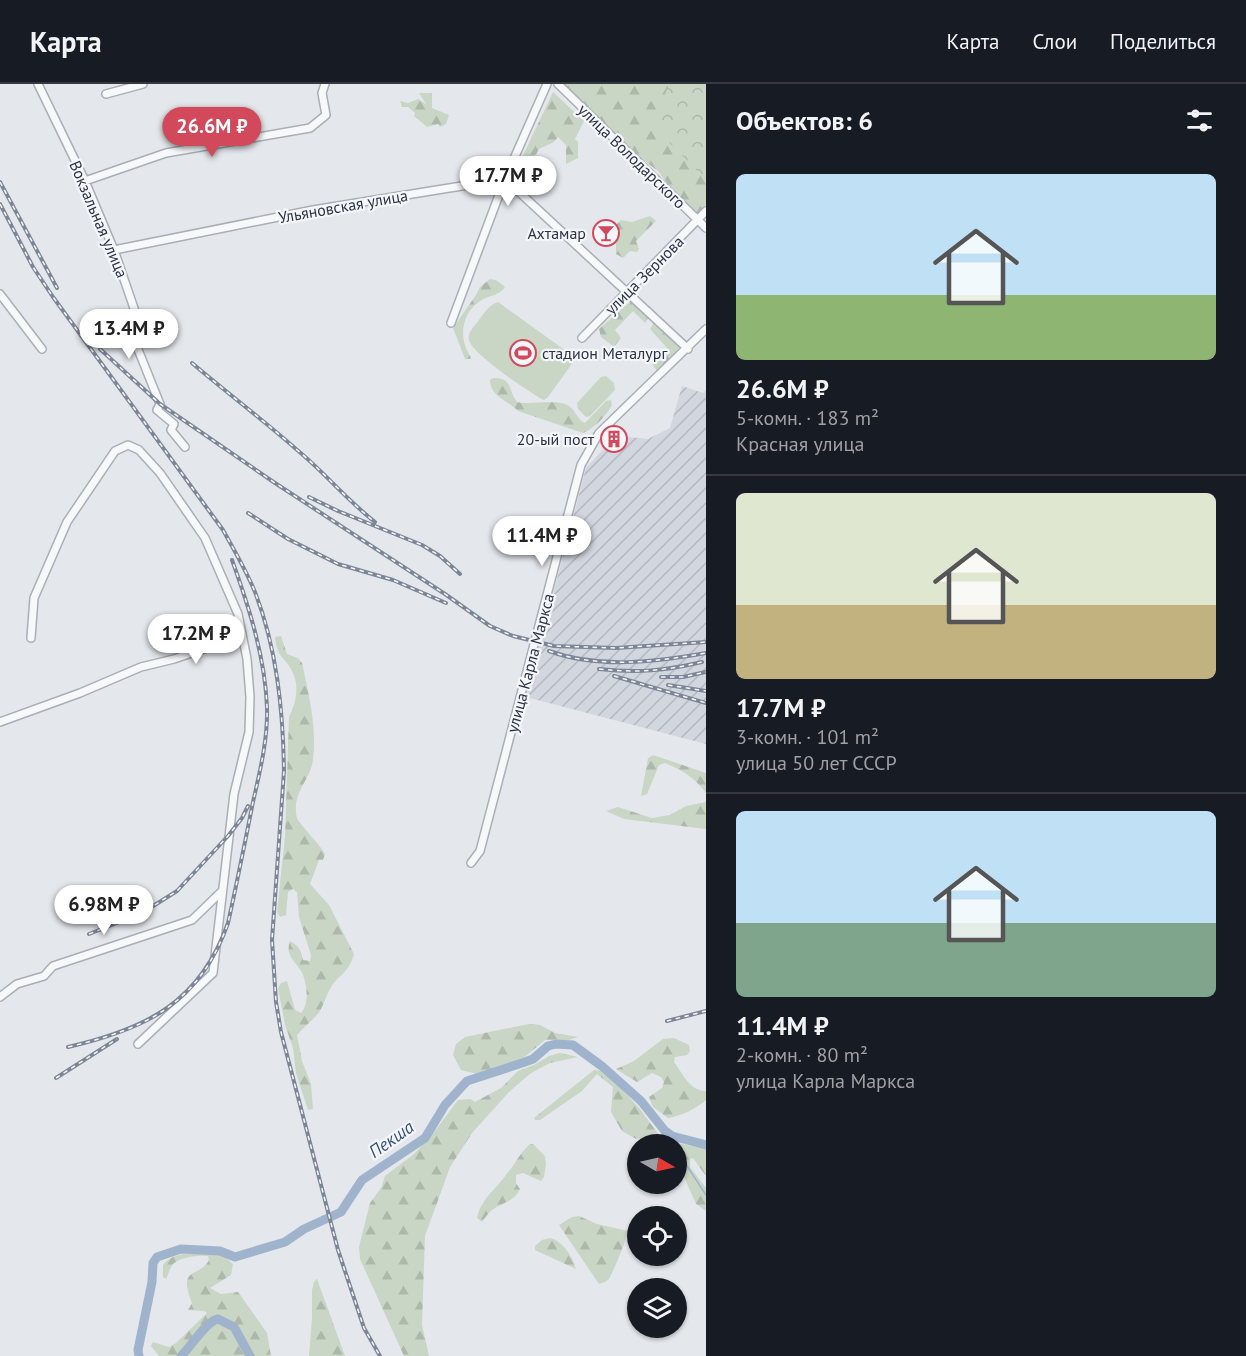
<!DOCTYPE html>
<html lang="ru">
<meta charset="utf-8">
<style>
:root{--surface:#171b24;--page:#20242c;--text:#f1f3f6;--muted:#9ea1a6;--line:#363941;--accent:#d1495b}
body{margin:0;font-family:"PT Sans",sans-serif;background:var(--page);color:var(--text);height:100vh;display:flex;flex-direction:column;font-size:22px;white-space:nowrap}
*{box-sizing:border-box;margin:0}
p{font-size:20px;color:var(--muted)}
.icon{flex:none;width:33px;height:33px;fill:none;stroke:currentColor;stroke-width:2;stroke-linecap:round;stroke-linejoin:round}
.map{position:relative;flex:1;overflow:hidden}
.sheet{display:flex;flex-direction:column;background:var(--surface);width:540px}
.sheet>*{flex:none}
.needle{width:39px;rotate:99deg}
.fabs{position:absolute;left:627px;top:1050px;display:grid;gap:12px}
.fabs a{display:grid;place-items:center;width:60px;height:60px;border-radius:50%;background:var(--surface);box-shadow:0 2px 4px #0004;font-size:30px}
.price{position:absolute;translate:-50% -51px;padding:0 14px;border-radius:21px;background:#fff;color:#222;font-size:20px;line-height:39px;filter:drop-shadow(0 2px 3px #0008)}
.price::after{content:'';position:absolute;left:50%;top:36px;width:18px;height:14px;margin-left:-9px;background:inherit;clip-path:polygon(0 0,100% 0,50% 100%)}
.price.on{background:var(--accent);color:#fff}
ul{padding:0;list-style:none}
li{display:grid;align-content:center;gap:12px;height:318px;padding:0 30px}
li+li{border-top:2px solid var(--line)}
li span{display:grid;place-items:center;height:186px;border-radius:9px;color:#555}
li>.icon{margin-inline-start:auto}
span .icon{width:108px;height:108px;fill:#fffc;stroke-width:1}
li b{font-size:26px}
h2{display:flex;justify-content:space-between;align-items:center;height:72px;padding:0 30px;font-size:26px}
header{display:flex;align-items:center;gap:36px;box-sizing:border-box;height:84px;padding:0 30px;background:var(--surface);border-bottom:2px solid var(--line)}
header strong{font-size:28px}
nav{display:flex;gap:33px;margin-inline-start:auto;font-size:21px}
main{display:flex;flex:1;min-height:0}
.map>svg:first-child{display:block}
.industrial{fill:url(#industrial-furrows)}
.forest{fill:url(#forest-firs)}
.park{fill:url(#park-crowns)}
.pitch{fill:#c9d6c5}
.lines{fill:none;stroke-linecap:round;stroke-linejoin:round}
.stream{stroke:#9fb4cc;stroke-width:1.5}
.river{stroke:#9fb4cc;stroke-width:9}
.minor-casing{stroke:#a9aeb7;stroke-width:10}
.minor{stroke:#f7f8fa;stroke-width:7}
.rail-casing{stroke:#7d8696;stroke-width:4}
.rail{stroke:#f4f6f9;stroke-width:1.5;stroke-dasharray:4.5;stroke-linecap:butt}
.labels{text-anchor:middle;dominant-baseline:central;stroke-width:4.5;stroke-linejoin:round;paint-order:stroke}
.street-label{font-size:16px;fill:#2b3445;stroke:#f4f6f9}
.poi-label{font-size:16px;fill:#2b3445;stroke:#f4f6f9;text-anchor:end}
.water-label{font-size:18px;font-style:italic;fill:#34527a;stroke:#f4f6f9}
</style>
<header>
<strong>Карта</strong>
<nav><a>Карта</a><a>Слои</a><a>Поделиться</a></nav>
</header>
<main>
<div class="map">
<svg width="706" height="1272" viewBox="0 0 706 1272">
<defs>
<pattern id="industrial-furrows" width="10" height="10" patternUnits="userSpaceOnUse" patternTransform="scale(1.5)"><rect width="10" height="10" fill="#d2d6de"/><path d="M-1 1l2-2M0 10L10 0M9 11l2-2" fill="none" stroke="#b4b8c0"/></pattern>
<pattern id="forest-firs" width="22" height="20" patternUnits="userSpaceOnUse" patternTransform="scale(1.5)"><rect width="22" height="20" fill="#c9d6c5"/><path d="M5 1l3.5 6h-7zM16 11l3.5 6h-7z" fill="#adb8ab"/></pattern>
<pattern id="park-crowns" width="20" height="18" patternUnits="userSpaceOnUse" patternTransform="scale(1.5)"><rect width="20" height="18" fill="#c9d6c5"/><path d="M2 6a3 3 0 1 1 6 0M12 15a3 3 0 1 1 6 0" fill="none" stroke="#adb8ab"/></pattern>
</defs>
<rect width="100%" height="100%" fill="#e4e7ec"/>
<path class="industrial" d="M682 302 703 309 706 306V660L526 613 586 384 608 360 607 353 613 347 630 353 648 355 670 344Z"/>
<path class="forest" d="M564 0H706V121L697 130 670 103 658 87 642 75Z
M553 8 584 37 575 55 578 58V74L566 80V61L558 53 554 58 539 65 526 88 519 80Z
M419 9H432V24L449 31 446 40 440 43 438 40 427 43 414 32 415 29 408 23H402L400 17 408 19 418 15 426 20Z
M650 132 656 137 636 157 639 165 637 168 630 167 623 174 616 170V156L619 151 615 142 621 136 632 138Z
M490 195 496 196 505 203C499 212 489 211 480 217 461 229 458 256 471 273L470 275H465L453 244 476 211 480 203Z
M632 216 650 231 645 239 633 227 615 246 621 254 614 263 601 253 599 245Z
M655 237 681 261 659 290 652 280 667 264 650 245Z
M493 294C513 293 508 307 517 318 528 321 551 316 565 320 576 324 575 334 585 339L606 317 611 316 612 321C607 331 594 345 583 349L518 327C507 316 490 312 490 296Z
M281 552 287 570 298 574 302 579C309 611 317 644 313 676 310 698 291 708 297 734 298 739 320 760 325 770L323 776H319L310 800 329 821 354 870C348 891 339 889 330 905 326 912 324 920 320 927 316 933 303 944 297 951L302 977 311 1000 313 1025 308 1026 296 989 293 964 285 941 278 904 281 899 287 897 295 926 301 929C310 920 307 897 301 887 294 876 285 871 290 857 299 862 301 866 303 876L310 877 311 871 299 833 297 808 293 805 288 808 286 831 280 833 277 828 285 752 289 633C296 619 300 602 292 587 284 571 277 575 275 553Z
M653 671 706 689V709C695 694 682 686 665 679L659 681 647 710 641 712 648 674Z
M706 718V745L624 735 606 727 618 723 652 734 670 731 686 722Z
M529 940 540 941 555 949 578 953 569 956H545L521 976 477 990 461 986 453 971 456 960 465 953Z
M674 954 689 961 690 967 687 971 675 973 674 978C683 990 690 1007 706 1007V1016C696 1025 681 1032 668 1034L653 1023 649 1013 662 1004 664 998 661 993 652 989 637 998 616 985 634 977 663 955Z
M560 969 578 973 550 979 531 989 509 1008 472 1049 450 1083 425 1152 422 1241 429 1272H404L360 1175 359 1163 370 1119 381 1104 385 1092 414 1070 434 1048 458 1016 470 1015 475 1018 501 1004 518 987 534 981 549 972Z
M594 986 602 987 609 991 640 1025 659 1051 668 1057 706 1065V1092L693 1074 690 1075V1083L706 1104V1127L696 1120 677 1077 676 1060H656V1056L648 1053 636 1055 622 1047 611 1028 613 1003 597 990 582 1007 540 1036H535L534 1034Z
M530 1060H533L545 1072 546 1080 544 1093 541 1097 523 1089 516 1091V1099L520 1105C515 1117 502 1119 492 1126 488 1129 485 1134 482 1138L477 1134C481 1115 495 1106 506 1091 515 1080 520 1069 530 1060Z
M579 1132 597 1140 628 1147C627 1154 612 1192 608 1196 606 1198 601 1199 599 1200L559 1141 572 1133Z
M550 1154C563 1157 573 1173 576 1185L535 1166V1162L542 1156Z
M197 1168 221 1169 233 1180 231 1191 210 1204 221 1210 238 1208 241 1212 267 1249 271 1272H159L151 1262 153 1258 169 1263 176 1259 207 1229 204 1227 188 1226 192 1219C177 1181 199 1195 209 1176L208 1172C199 1171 180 1173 173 1180 170 1184 168 1191 166 1195L163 1193V1181C172 1170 184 1170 197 1168Z
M317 1195 345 1272H309L312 1234V1206L314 1198Z"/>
<path class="park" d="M669 0H706V96L653 42Z"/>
<path class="pitch" d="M498 218 573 272 574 277 548 313 544 316C530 309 471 269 469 256 467 248 475 242 479 236 485 228 489 221 498 218Z
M606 292 614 299 615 306 590 332 586 333 578 325 577 319 601 293Z"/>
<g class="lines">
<path class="stream" d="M665 1047 673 1060
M676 1065 706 1111"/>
<path class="river" d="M139 1272 138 1266 152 1198 153 1179 157 1173 181 1165 220 1167 235 1173 285 1158 304 1145 341 1128 362 1096 425 1054 445 1021 467 997 525 978 533 975 548 962 556 960 573 961 603 983 641 1017 665 1047 672 1052 706 1061
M181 1272C191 1263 206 1237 218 1235L234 1243 250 1272"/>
<defs>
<path id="minor" d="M38 0 85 97 114 166 138 236 135 258 160 320 157 326 174 340 171 346 185 363
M558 0 706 144
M106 10 143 0
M85 97 166 69 310 44 326 31 322 9 325 0
M114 166 313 126 505 95 688 265
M0 210 42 265
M451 239 505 95 547 0
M582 254 706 127
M31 554 34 514 67 438 115 367 128 361 139 366 160 389 205 454 238 530 247 575 250 613 249 648 234 710 213 889 138 960
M0 638 80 609 141 583 174 575 218 560 241 549
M471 779 480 767 581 381 599 349 706 245
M0 913 17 900 44 892 53 882 192 836 222 807"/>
</defs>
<use href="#minor" class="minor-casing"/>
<use href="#minor" class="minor"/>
<defs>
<path id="rail" d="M0 98 57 204
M0 120 33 183 53 213 223 446C234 466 246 486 255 508 277 565 283 626 284 687L272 856 276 918 281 948 338 1166 364 1244 380 1272
M100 265 160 320 275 399 445 510 490 542 513 552 554 562 616 564 706 558
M192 279C226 308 262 335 296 365 324 388 347 416 375 438
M309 413 338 427 422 461 440 472 460 490
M248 429 288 455 338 480 393 496 446 519
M549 567C599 585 655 578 706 569
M599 585C638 589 664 587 702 578
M614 592 706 619
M661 593H683L706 588
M668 601 706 607
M89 850 142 829 177 807 228 752 242 734 248 722
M667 937 706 927
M68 963C146 945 200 919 228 839 237 799 245 758 253 718 260 687 268 655 267 623 265 573 249 523 232 476
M56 994 117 955"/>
</defs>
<use href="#rail" class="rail-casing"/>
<use href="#rail" class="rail"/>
</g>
<defs>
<symbol id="bar-ring" viewBox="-11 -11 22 22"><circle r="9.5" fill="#f4f6f9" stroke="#d1495b" stroke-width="1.5"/><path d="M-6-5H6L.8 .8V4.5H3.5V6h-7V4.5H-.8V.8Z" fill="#d1495b"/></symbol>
<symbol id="stadium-ring" viewBox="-11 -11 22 22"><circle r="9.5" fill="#f4f6f9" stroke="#d1495b" stroke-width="1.5"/><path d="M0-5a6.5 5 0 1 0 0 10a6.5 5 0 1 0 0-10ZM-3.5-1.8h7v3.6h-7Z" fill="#d1495b"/></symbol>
<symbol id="building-ring" viewBox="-11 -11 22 22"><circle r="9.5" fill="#f4f6f9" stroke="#d1495b" stroke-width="1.5"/><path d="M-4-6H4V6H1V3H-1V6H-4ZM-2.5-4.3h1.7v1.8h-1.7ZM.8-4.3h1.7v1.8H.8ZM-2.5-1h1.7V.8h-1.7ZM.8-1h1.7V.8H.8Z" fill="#d1495b"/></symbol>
</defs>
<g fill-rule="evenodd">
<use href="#bar-ring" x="591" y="134" width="30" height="30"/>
<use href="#stadium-ring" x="508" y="254" width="30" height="30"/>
<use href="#building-ring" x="599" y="340" width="30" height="30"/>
</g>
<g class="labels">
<g class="street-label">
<text transform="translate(632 72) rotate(44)">улица Володарского</text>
<text transform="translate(343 122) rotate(-10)">Ульяновская улица</text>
<text transform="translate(99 135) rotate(67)">Вокзальная улица</text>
<text transform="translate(644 191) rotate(-45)">улица Зернова</text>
<text transform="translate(530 579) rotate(-75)">улица Карла Маркса</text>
</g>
<g class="poi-label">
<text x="586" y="149">Ахтамар</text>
<text x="542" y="269" text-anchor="start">стадион Металург</text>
<text x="594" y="355">20-ый пост</text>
</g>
<g class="water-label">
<text transform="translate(391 1055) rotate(-35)">Пекша</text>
</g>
</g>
</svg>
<div class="fabs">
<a><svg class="needle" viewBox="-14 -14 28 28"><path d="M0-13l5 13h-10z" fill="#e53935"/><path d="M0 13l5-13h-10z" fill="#9ea1a6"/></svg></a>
<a><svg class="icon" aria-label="locate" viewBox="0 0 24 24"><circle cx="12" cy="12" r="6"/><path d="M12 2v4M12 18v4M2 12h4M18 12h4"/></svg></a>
<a><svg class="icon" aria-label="layers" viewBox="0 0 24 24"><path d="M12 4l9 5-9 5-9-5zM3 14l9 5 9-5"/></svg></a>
</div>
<b class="price on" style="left:212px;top:74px">26.6M ₽</b>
<b class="price" style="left:508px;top:123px">17.7M ₽</b>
<b class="price" style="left:129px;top:276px">13.4M ₽</b>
<b class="price" style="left:542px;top:483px">11.4M ₽</b>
<b class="price" style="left:196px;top:581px">17.2M ₽</b>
<b class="price" style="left:104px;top:852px">6.98M ₽</b>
</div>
<section class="sheet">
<h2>Объектов: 6<svg class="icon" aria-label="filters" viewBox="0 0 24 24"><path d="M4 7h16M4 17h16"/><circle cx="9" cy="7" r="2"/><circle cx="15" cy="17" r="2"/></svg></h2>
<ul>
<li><span style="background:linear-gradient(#bfe0f5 65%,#8fb573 0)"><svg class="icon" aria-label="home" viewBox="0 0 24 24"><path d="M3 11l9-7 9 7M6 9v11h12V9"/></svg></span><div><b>26.6M ₽</b><p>5-комн. · 183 m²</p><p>Красная улица</p></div></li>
<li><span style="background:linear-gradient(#dfe7d0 60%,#c2b280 0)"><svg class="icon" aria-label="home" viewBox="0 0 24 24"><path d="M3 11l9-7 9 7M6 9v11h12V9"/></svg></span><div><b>17.7M ₽</b><p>3-комн. · 101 m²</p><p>улица 50 лет СССР</p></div></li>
<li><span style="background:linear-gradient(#bfe0f5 60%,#7fa58c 0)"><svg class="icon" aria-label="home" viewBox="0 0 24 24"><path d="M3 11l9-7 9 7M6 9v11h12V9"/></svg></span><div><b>11.4M ₽</b><p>2-комн. · 80 m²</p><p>улица Карла Маркса</p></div></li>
</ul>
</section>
</main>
